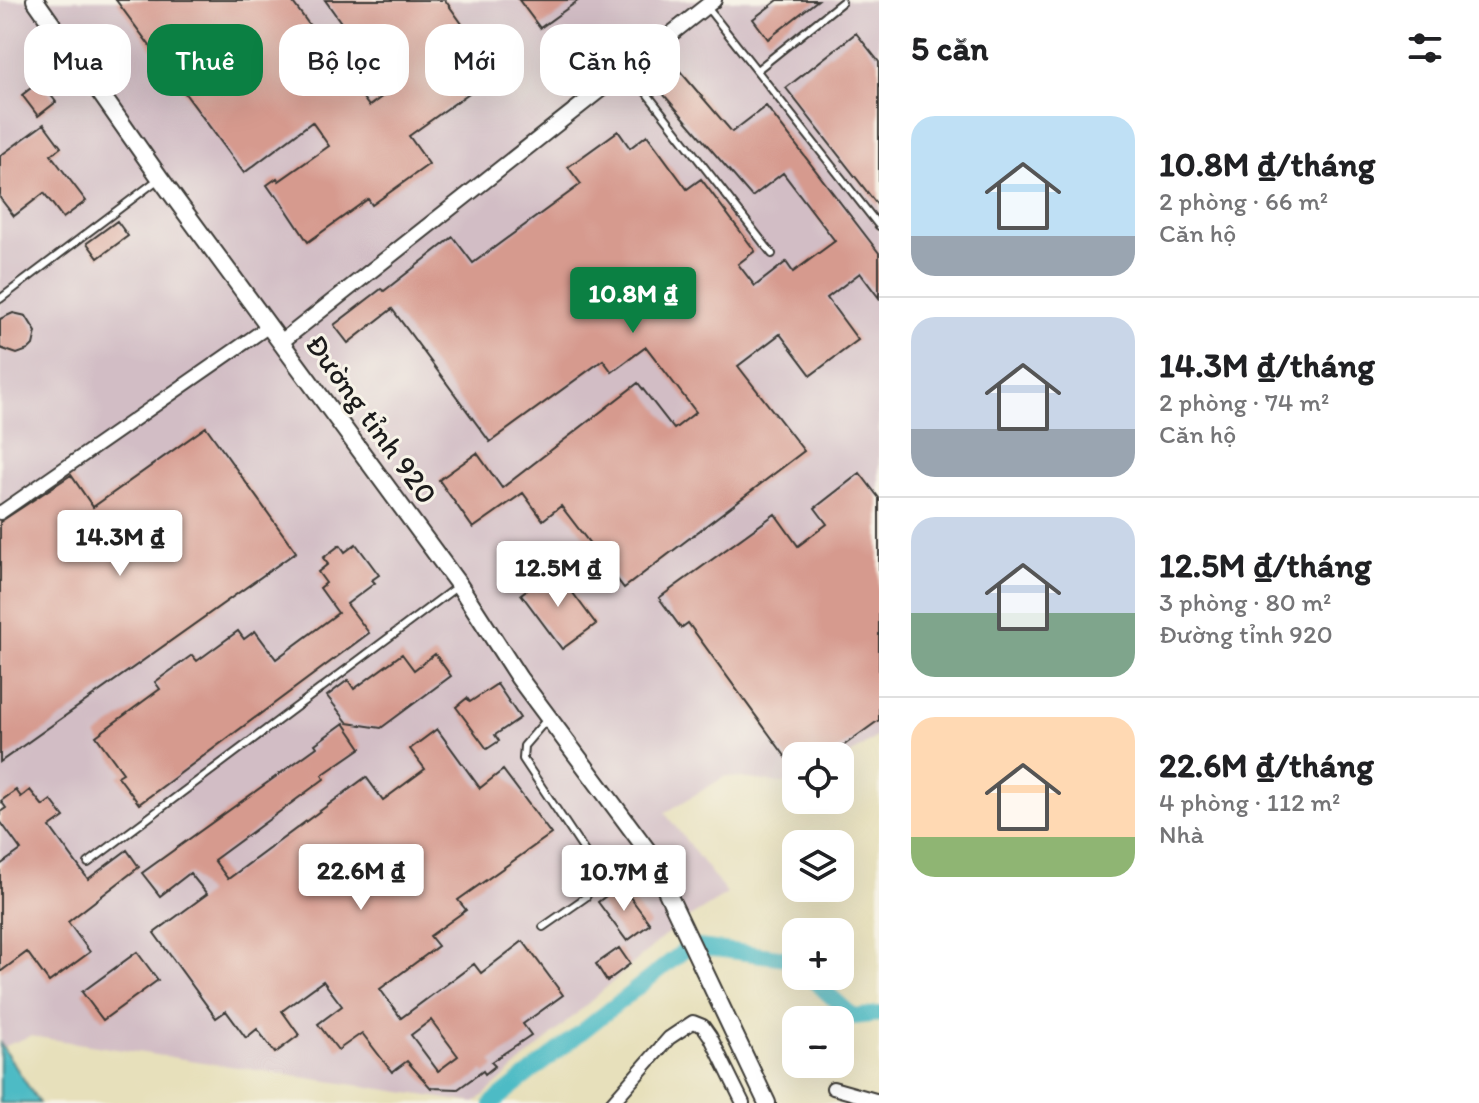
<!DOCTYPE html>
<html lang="vi">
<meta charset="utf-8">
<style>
:root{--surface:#fff;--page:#f6f6f6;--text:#202124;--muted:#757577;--line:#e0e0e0;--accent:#0b8043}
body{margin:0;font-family:Itim,sans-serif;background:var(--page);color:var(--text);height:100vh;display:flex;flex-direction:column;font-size:30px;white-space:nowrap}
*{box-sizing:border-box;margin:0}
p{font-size:26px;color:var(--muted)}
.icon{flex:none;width:44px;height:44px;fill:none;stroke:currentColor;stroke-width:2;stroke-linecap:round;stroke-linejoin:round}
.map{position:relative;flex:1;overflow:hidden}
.drawer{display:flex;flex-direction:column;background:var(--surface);width:600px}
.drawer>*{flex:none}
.banner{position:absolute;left:24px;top:24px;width:734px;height:72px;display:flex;gap:16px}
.controls{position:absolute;left:782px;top:742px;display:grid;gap:16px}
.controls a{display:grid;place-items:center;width:72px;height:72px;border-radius:16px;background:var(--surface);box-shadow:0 8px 32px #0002;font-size:40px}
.price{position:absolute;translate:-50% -68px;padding:0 18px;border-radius:8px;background:#fff;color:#222;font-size:26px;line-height:52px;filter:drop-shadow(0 2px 4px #0008)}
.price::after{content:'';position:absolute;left:50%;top:48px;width:24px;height:18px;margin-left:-12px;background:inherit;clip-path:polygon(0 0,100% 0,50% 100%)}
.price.current{background:var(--accent);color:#fff}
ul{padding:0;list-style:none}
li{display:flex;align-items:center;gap:24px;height:200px;padding:0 32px}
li+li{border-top:2px solid var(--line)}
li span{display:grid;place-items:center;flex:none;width:224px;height:160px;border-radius:24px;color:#555}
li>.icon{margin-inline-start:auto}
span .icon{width:96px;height:96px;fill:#fffc;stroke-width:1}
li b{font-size:34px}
h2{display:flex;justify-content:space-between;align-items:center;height:96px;padding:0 32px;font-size:34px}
.pill{padding:0 28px;border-radius:24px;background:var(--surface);box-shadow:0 8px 32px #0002;font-size:28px;line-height:72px}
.pill.current{background:var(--accent);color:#fff}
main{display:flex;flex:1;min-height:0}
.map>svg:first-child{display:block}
.industrial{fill:#d2bdc5}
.water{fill:#4dbbc5;stroke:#346c70;stroke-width:2}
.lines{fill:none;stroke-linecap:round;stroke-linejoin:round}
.canal{stroke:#4dbbc5;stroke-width:16}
.building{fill:#d69a8e;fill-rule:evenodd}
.service-casing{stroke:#3a3934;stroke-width:10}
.minor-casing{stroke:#3a3934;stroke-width:16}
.tertiary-casing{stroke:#3a3934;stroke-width:18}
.secondary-casing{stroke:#3a3934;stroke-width:20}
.service{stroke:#fff;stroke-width:6}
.minor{stroke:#fff;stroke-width:12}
.tertiary{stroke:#fff;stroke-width:14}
.secondary{stroke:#fff;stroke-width:16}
.labels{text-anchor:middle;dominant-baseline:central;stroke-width:6;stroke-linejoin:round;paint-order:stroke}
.street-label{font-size:30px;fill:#1c1c1c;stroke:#f7f3e8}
</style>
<main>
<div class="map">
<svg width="879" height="1103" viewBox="0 0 879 1103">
<rect width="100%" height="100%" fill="#f7f3e8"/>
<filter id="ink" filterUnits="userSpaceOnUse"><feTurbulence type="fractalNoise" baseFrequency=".0125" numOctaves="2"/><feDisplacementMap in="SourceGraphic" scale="16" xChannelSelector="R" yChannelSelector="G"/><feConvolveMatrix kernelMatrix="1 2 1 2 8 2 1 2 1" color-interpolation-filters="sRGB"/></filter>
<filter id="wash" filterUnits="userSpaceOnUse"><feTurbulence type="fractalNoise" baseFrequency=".006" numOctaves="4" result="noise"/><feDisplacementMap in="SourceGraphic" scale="32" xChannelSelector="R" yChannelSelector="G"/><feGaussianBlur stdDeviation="1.8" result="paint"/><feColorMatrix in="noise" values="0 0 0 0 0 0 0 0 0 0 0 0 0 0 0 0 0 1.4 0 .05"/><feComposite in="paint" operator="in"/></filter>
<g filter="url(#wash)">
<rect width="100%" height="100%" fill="#e7e0bb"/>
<path class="industrial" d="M0 0H879V735L840 762V756H796V785L726 776 665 813 727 894 677 925 475 1103 30 1036 0 1048Z"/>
<path class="water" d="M0 1043 39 1103H0Z"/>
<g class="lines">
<path class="canal" d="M808 976 854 1017 879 1014
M492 1103 690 946 787 958 796 966"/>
</g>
<g id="blocks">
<path class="building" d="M116 0H291L369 106 390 91 325 0H445L497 73 409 136 429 164 372 205 368 199 308 242 276 194 274 195 267 185 277 178 279 181 329 146 312 122 244 173Z
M519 0H579L540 28Z
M778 0H818L768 39 753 19Z
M856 33 879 62V207L786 88Z
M679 70 732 132 766 106 879 253V298L860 273 827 298 858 340 811 375 780 334 738 366 804 451 624 588 561 506 543 520 523 493 473 528 439 480 477 453 502 488 638 383 674 429 696 412 646 347 612 372 603 360 490 442 392 309 348 343 334 325 381 289 384 291 453 237 473 263 581 184 568 167 618 131 630 148 647 135 687 189 701 179 755 251 738 264 755 286 786 262 793 272 835 241 783 173 752 197 658 88Z
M40 81 56 102 38 116 22 95Z
M44 124 61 147 51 155 86 201 63 218 44 193 14 216 0 198V156Z
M117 221 128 236 98 258 87 243Z
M13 313 26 316 36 332 33 345 28 350 17 354 0 348V319Z
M206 427 296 552 0 762V522L71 475 93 507Z
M860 473 879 498V720L829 756H796V771L688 623 681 628 659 598 775 514 798 546 827 524 815 508Z
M356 544 379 575 372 580 375 583 347 604 369 633 139 804 118 776 123 773 96 736 160 689 155 682 192 655 197 661 238 631 244 639 255 631 276 659 338 613 320 588 326 583 318 572 328 564 323 558 340 545 345 552Z
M555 569 596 624 562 649 521 594Z
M402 654 414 670 435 654 451 676 381 728 348 723 327 696 348 680 354 689Z
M497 684 520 718 495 735 499 741 487 749 456 707 467 698 470 702Z
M344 723 361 748 322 775 324 779 214 860 228 879 366 777 383 800 425 769 410 749 437 729 480 788 503 770 551 834 458 900 466 910 430 936 438 946 380 989 401 1018 474 964 481 973 523 941 563 995 523 1024 531 1035 491 1062 495 1066 485 1074 483 1071 458 1089 431 1088 407 1061 392 1072 362 1033 338 1050 318 1024 342 1006 323 981 282 1011 299 1035 275 1053 257 1029 246 1038 226 1011 216 1018 154 933 207 894 190 873 160 896 142 873 317 747 315 744ZM431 1020 458 1056 438 1071 411 1035Z
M16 790 21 797 30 790 43 806 51 800 64 817 50 827 88 879 127 850 139 867 68 922 90 952 49 982 27 952 0 972V865L21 850 0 821V812L6 808 1 801Z
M621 885 650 924 627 941 598 902Z
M619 948 630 964 607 981 596 964Z
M137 952 158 980 103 1020 82 992Z"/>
</g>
</g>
<g filter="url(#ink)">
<use href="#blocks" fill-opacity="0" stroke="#3a3934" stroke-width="2"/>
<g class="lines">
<defs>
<path id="service" d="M706 6 879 226
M627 68 772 254
M757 70 842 2
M0 299 160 178
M88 863 459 585
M543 927 586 897 593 884V864L523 759 524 746 548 718"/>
<path id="minor" d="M0 513 269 326
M833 1088 879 1101
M612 1103 669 1038 693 1022 703 1026 710 1036 743 1103"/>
<path id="tertiary" d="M281 342 714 0"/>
<path id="secondary" d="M35 0 160 178 459 585 519 678 647 850 767 1103"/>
</defs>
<use href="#service" class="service-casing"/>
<use href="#minor" class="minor-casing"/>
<use href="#tertiary" class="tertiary-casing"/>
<use href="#secondary" class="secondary-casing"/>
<use href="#service" class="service"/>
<use href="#minor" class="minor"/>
<use href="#tertiary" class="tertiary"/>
<use href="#secondary" class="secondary"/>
</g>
</g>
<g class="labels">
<g class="street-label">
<text transform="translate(372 419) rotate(54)">Đường tỉnh 920</text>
</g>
</g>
</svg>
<div class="controls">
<a><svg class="icon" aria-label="locate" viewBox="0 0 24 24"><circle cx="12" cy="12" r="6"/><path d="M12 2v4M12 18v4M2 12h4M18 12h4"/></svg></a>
<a><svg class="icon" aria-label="layers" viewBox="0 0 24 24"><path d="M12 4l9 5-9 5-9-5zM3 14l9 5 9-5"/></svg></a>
<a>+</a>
<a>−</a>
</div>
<b class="price current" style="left:633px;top:335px">10.8M ₫</b>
<b class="price" style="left:120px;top:578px">14.3M ₫</b>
<b class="price" style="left:558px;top:609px">12.5M ₫</b>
<b class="price" style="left:361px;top:912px">22.6M ₫</b>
<b class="price" style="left:624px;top:913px">10.7M ₫</b>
<div class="banner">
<a class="pill">Mua</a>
<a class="pill current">Thuê</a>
<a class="pill">Bộ lọc</a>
<a class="pill">Mới</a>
<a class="pill">Căn hộ</a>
</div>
</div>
<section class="drawer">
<h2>5 căn<svg class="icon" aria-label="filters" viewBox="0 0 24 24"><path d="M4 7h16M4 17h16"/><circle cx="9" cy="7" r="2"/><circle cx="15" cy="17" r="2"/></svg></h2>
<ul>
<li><span style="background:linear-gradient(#bfe0f5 75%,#9aa5b1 0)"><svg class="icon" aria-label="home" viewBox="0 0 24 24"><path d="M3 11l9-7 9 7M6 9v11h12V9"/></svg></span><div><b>10.8M ₫/tháng</b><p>2 phòng · 66 m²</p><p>Căn hộ</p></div></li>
<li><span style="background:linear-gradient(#c9d6e8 70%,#9aa5b1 0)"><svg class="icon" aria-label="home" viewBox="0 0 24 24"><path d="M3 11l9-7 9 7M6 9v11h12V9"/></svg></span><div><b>14.3M ₫/tháng</b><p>2 phòng · 74 m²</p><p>Căn hộ</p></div></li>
<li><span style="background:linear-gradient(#c9d6e8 60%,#7fa58c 0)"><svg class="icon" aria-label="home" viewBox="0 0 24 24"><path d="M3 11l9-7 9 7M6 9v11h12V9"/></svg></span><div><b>12.5M ₫/tháng</b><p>3 phòng · 80 m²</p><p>Đường tỉnh 920</p></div></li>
<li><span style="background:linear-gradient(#ffd9b3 75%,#8fb573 0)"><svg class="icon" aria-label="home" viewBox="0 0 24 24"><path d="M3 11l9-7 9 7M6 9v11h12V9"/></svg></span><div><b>22.6M ₫/tháng</b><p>4 phòng · 112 m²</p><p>Nhà</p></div></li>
</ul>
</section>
</main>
